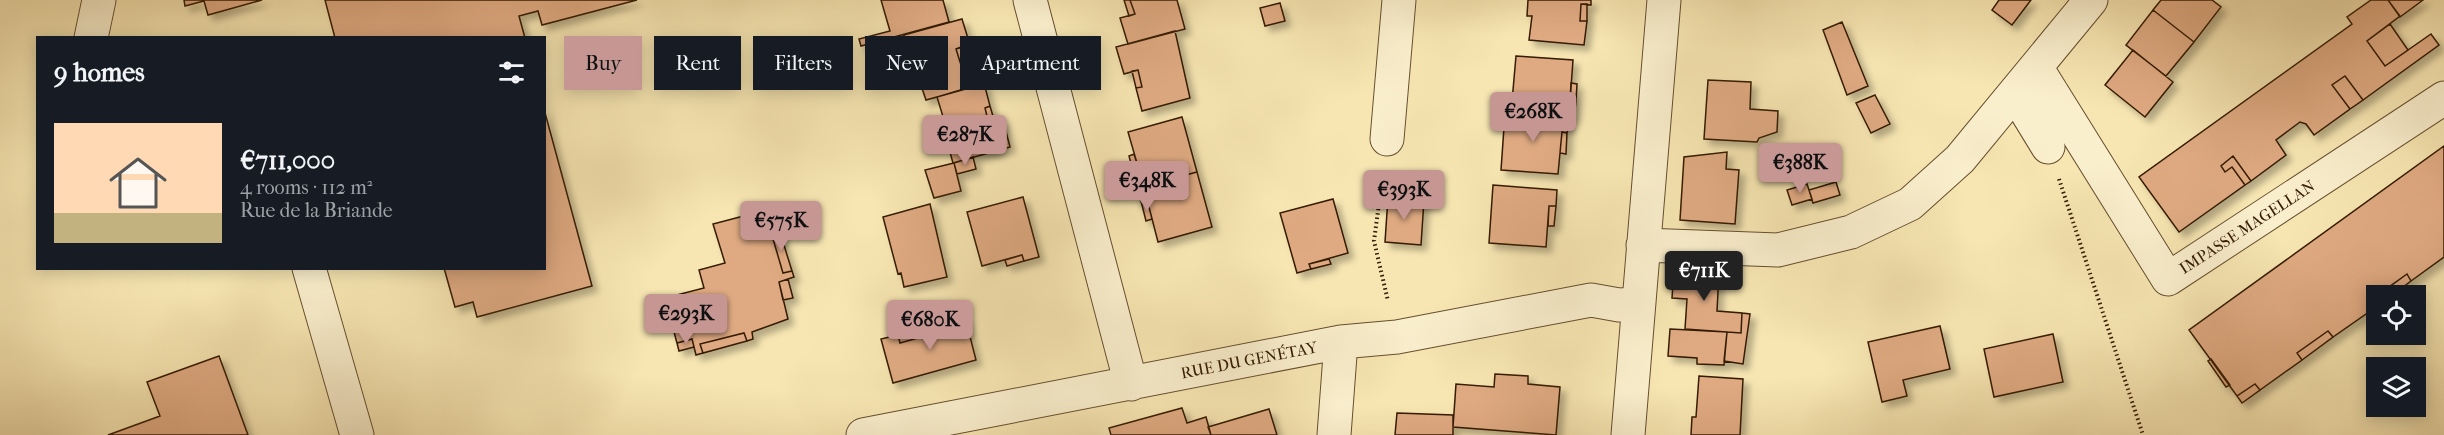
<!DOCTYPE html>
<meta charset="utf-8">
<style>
:root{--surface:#171b24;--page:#20242c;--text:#f1f3f6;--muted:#9ea1a6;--accent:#c59692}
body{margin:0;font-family:"IM FELL French Canon",serif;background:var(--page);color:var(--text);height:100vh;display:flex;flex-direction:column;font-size:22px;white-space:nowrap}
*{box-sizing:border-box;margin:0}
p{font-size:20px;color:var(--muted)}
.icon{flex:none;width:33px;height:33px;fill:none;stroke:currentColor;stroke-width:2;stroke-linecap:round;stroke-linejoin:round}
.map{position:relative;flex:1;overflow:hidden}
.sheet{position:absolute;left:36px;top:36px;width:510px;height:234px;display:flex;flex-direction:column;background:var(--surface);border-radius:0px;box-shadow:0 3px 15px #0003}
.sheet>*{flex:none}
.hud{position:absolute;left:564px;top:36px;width:570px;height:54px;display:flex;gap:12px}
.fabs{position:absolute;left:2366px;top:285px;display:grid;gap:12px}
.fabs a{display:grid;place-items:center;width:60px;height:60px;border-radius:0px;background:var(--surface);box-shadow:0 3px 15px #0003;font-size:30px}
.price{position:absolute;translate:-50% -51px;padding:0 14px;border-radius:6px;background:var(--accent);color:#111;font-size:20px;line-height:39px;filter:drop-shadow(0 2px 3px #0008)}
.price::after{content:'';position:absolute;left:50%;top:36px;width:18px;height:14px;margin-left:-9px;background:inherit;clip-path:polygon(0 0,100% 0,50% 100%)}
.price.current{background:#222;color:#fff}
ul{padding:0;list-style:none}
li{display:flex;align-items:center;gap:18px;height:150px;padding:0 18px}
li span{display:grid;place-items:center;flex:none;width:168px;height:120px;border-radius:0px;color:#555}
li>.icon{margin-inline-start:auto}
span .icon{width:72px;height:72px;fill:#fffc;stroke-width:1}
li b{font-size:26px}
h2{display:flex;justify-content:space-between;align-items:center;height:72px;padding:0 18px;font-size:26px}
.tag{padding:0 21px;border-radius:0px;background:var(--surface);box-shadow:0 3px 15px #0003;font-size:21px;line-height:54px}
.tag.current{background:var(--accent);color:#111}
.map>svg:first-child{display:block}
.building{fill:#dfaa82;stroke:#351b03;stroke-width:1.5;filter:url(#shadow)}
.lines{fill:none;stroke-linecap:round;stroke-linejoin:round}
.minor-casing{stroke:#664e2f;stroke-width:35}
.path{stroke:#351b03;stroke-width:4;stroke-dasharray:1.5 3;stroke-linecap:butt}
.minor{stroke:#faefcd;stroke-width:33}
.labels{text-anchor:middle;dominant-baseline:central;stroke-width:4.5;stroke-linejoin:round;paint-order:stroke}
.street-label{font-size:16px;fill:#351b03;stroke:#faefcd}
</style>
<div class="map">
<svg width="2444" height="435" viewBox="0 0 2444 435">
<defs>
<filter id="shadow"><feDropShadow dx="5.5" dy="5.5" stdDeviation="3" flood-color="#0004"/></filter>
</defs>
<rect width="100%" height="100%" fill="#f7e6b2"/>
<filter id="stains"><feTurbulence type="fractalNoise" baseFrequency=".00333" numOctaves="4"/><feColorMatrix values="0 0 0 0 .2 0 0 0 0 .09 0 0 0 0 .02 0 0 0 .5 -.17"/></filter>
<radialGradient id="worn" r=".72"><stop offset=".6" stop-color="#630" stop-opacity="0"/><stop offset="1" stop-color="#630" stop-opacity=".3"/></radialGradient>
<path class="building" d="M184 0H262L208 15 204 1 185 6Z
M325 0H637L542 25 538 11 519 16 525 38H335Z
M881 0H943L949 22 861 46 859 39 890 31Z
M1124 0H1130L1135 14 1129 16Z
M1130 0H1177L1185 29 1128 44 1120 18 1135 14Z
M1528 0H1591V5L1581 4 1580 21H1587L1584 45 1529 40 1532 16H1527Z
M1999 0H2031L2012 25 1992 10Z
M2161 0H2212L2221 7 2194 42 2153 10Z
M2371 0H2388L2400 16 2367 41 2385 66 2431 34 2439 45 2363 100 2345 76 2332 85 2350 109 2314 135 2306 124 2300 122 2276 140 2286 155 2251 181 2233 156 2221 166 2225 172 2232 167 2245 185 2179 232 2139 177 2352 24 2347 17Z
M2388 0H2423L2400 17Z
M1280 3 1285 21 1265 26 1260 8Z
M1581 4H1587V21H1580Z
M2153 10 2194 42 2166 76 2126 45Z
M962 19 970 45 956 49 961 65 967 64 973 87 926 100 904 35Z
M1842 22 1868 86 1847 95 1823 30Z
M2390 24 2408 50 2385 66 2367 41Z
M1175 31 1190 98 1142 111 1136 88 1142 87 1138 70 1124 74 1116 47Z
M961 47 967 64 961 65 956 49Z
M2133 50 2173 82 2145 117 2105 85Z
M1516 56 1573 60 1570 102H1576L1574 118 1511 113Z
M1138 70 1142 87 1136 88 1132 71Z
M2345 76 2363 100 2350 109 2332 85Z
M1708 80 1751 82 1750 109 1778 111 1777 132 1759 138 1757 142 1704 139Z
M984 83 990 106 985 108 989 125 1003 120 1010 147 953 163 941 120H944L937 97Z
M1571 83 1577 84 1576 102H1570Z
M1875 95 1890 124 1871 133 1856 103Z
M990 106 995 123 989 125 985 108Z
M544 109 592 286 477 317 473 302 455 307 444 268H544Z
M1505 113 1569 117 1567 133 1562 132 1558 174 1501 170Z
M1182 117 1197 172 1137 188 1133 172 1139 170 1128 132Z
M1562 132 1567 133 1566 154 1560 153Z
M2444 146V257L2411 281 2407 274 2376 296 2371 300 2376 307 2333 337 2328 331 2297 353 2302 360 2260 390 2255 384 2237 396 2189 330Z
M1727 152 1726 169 1739 170 1735 224 1680 220 1684 157Z
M1134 154 1139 170 1133 172 1129 156Z
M2233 156 2251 181 2245 185 2232 167 2225 172 2221 166Z
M973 157 976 169 957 174 954 163Z
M954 163 961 191 934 198 925 170Z
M1197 172 1212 227 1158 242 1148 203 1142 205 1137 188Z
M1836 182 1840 195 1813 203 1809 190Z
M1807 184 1812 199 1792 205 1787 190Z
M1493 185 1557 190 1556 206H1549L1546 247 1489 243Z
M1023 197 1039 257 1024 261 1022 255 982 266 967 212Z
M1388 197 1424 200 1421 245 1385 242Z
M1333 199 1348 253 1309 264 1311 269 1297 273 1280 213Z
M1148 203 1152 219 1146 221 1142 205Z
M930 204 947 277 904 287 901 273 898 274 883 217Z
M1549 206H1556L1554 226H1548Z
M766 209 771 224 763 226 759 212Z
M759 212 763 226 778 222 779 229 771 232 783 273 792 271 794 277 779 282 788 319 752 332 753 339 747 341 744 333 700 344 703 353 696 355 692 339 677 343 665 298 704 288 699 270 725 263 713 224Z
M779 229 792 271 783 273 771 232Z
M1022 255 1024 261 1007 266 1005 260Z
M1329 259 1331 264 1311 269 1309 264Z
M1674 270 1719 273 1717 311 1742 313 1741 333 1685 329 1687 299 1672 298Z
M2407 274 2411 281 2391 296H2377Z
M788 279 793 298 783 300 779 282Z
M1742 313 1750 314 1743 364 1724 361 1727 332 1741 333Z
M965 317 976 360 893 383 881 339 898 335 900 343 925 336 923 328Z
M1940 326 1950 369 1903 380 1907 396 1882 402 1868 342Z
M923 328 925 336 900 343 898 335Z
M1670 329 1727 332 1724 365 1697 364V358L1668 356Z
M2328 331 2333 337 2302 360 2297 353Z
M744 333 747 341 703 353 700 344Z
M2053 334 2063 382 1994 397 1984 349Z
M692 339 694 347 679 351 677 343Z
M219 356 248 435H108L160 416 147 382Z
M2211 359 2230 385 2226 387 2208 361Z
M1495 374 1528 376V384L1560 387 1556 435 1453 427 1456 384 1494 387Z
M1699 376 1743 379 1740 435H1691L1692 417H1696Z
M2255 384 2260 390 2242 403 2237 396Z
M1182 408 1187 423 1206 417 1211 435H1111L1109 428Z
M1269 409 1277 435H1211L1208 427Z
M1397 413 1453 415V435H1395Z"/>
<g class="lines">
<defs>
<path id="minor" d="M1030 0 1131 384
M91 38 99 0
M2036 67 2168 279 2444 98
M2015 93 2048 147
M1387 139 1399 0
M1643 245 1778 250 1851 232 1910 204 1960 159 2091 0
M309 268 357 435
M863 435 1341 342 1397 337 1591 300 1619 305 1637 304
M1334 435 1341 342
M1628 435 1664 0"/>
</defs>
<use href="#minor" class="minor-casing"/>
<path class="path" d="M1383 173 1374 241 1388 301
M2059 179 2143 435"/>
<use href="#minor" class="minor"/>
</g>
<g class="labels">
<g class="street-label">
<text transform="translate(2247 227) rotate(-33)">IMPASSE MAGELLAN</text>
<text transform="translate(1249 360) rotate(-11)">RUE DU GENÉTAY</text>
</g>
</g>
<rect width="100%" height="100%" filter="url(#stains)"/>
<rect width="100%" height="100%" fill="url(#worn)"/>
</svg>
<div class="fabs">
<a><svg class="icon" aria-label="locate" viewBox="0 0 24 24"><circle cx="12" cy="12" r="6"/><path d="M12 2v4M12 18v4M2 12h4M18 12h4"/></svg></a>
<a><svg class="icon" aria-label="layers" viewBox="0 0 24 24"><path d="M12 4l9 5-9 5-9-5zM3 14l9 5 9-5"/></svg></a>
</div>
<b class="price" style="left:1533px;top:143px">€268K</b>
<b class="price" style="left:965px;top:166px">€287K</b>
<b class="price" style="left:1800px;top:194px">€388K</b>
<b class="price" style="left:1147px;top:212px">€348K</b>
<b class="price" style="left:1404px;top:221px">€393K</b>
<b class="price" style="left:781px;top:252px">€575K</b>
<b class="price current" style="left:1704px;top:302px">€711K</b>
<b class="price" style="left:686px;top:345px">€293K</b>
<b class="price" style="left:930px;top:351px">€680K</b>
<div class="hud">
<a class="tag current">Buy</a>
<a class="tag">Rent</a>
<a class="tag">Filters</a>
<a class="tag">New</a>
<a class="tag">Apartment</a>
</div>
<section class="sheet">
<h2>9 homes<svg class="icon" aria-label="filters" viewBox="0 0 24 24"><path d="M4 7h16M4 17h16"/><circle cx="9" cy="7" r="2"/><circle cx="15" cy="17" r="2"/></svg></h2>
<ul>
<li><span style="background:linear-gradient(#ffd9b3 75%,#c2b280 0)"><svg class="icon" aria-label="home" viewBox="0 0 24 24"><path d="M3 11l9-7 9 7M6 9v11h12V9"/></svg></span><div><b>€711,000</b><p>4 rooms · 112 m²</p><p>Rue de la Briande</p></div></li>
</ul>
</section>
</div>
